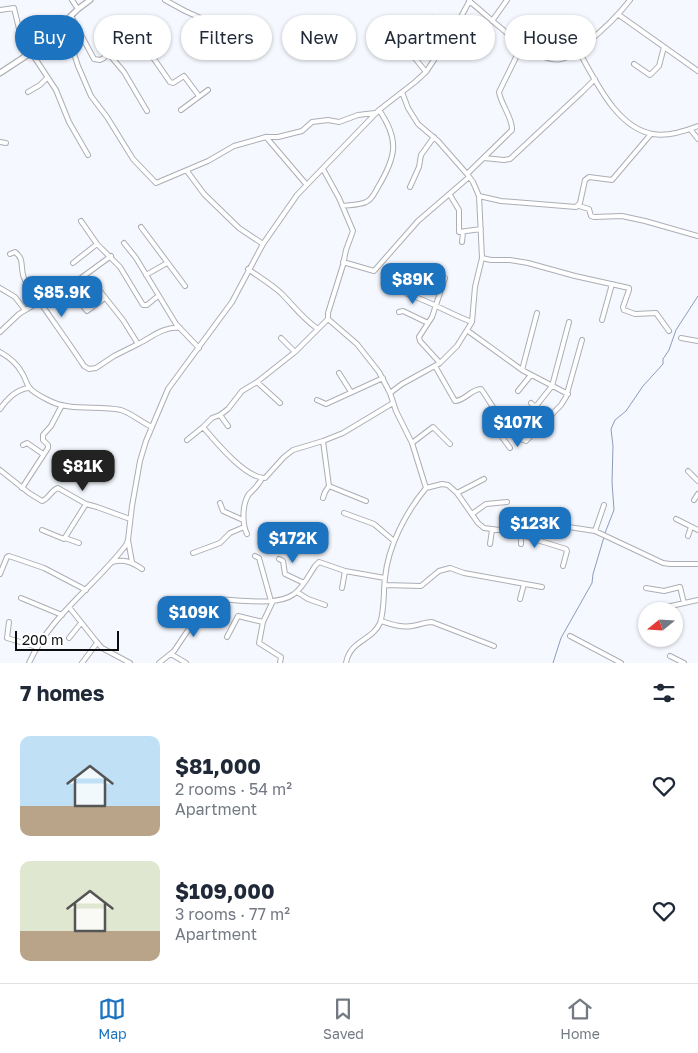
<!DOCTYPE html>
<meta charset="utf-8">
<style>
:root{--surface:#fff;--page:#f2f2f3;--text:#1f2937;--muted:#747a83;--line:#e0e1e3;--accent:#1c73c0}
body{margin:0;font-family:"Golos Text",sans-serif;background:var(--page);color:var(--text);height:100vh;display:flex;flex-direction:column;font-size:19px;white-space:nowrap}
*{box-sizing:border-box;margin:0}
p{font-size:16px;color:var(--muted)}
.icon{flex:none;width:28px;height:28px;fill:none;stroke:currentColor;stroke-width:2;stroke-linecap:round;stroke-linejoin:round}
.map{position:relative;height:663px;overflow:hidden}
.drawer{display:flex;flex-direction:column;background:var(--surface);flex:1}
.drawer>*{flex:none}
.hud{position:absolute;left:15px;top:15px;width:669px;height:45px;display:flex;gap:10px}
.needle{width:32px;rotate:252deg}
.tools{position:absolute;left:638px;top:602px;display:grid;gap:10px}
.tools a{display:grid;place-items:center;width:45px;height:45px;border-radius:50%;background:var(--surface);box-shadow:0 1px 4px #0004;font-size:25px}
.scale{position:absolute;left:15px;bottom:12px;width:104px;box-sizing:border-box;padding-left:5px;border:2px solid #0c0d0f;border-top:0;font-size:14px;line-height:18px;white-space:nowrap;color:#0c0d0f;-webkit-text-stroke:4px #fff;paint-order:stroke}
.price{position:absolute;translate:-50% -42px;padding:0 11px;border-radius:10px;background:var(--accent);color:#fff;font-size:16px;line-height:32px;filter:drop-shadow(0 1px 2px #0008)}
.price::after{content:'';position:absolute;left:50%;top:30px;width:15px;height:11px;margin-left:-8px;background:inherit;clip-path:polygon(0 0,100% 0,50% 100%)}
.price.current{background:#222;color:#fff}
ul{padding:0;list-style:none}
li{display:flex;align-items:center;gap:15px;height:125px;padding:0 20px}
li span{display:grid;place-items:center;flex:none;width:140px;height:100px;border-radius:10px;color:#555}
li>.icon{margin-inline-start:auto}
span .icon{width:60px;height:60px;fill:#fffc;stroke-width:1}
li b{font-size:21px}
h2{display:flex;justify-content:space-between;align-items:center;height:60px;padding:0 20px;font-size:21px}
.pill{padding:0 18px;border-radius:22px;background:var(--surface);box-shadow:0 1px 4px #0004;font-size:18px;line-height:45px}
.pill.current{background:var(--accent);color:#fff}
.tab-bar{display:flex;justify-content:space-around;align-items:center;height:70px;border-top:1px solid var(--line);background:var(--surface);font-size:14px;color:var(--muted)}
.tab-bar a{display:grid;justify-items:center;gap:2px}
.tab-bar .current{color:var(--accent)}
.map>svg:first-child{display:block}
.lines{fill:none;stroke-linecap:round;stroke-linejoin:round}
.stream{stroke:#8b9cbb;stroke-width:1}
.minor-casing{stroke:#acaeb4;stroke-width:6}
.tertiary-casing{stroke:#acaeb4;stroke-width:7}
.minor{stroke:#fff;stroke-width:4}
.tertiary{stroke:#fff;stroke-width:4.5}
</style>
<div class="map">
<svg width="698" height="663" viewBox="0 0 698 663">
<rect width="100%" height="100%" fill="#f5f8fe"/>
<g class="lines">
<path class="stream" d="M605 533 614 510 612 482 613 446 611 429 615 420 626 411 643 386 663 364V359L669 350 676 330 698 296
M553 663 561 638 592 583 593 574 604 537"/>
<defs>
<path id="minor" d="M72 0 78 9
M165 0 185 11 234 33 237 32V25
M469 1C489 16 536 65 561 59 571 57 579 50 587 43 603 30 617 17 630 0
M0 10 14 8 21 37 56 90 69 122 88 155
M619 15 698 71
M71 16 94 59 100 60 104 58 127 28H129L143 43 170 82 173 83 184 76 199 96
M432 18 434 21 455 28
M492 21 507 0
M64 23 78 66 91 96 107 117 133 159 156 183 208 161 234 146 266 137H278L302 131 312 122 328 120 339 122 358 115 375 113
M390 27 426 72
M578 50C595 79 616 128 653 134 667 137 685 131 698 126
M108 53 124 72 147 111
M634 64 650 75 659 66 664 47
M28 92 40 85 47 78
M181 110 208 90
M690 129 698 139
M266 137 306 184
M0 142 6 143
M484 158 504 160 510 159 582 92 595 79
M323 169 339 198 353 231 346 250 343 265 328 313V319L357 344 379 372 390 393 396 411 412 443 426 488C406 512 388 546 385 578 383 593 385 608 380 623 372 641 350 640 346 663
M187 171 204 194 239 228 263 244
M467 174 512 130C513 118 501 105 499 92L522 45
M410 187 419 167 421 155 434 137
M450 195 459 210V232L481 229
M479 196 501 201 576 207 580 203 585 180 589 177 612 180 651 134
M343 206C350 205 360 205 366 202 372 200 375 192 378 187 396 157 400 140 379 110
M579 206 589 209 591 216 594 217 622 216 645 221 698 236
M81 221 97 244 120 267 143 305H147L158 296
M141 227 185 286
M462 242 463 232
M124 243 136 258 176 324 199 348
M10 254 15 252C26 260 19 270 25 280 44 309 65 337 84 366L89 369 96 368 114 356 138 344
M482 258 491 260H510L528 263 575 276 629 288V290L623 307 624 310 635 314 656 313 669 331
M343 262 374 271 418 221 469 177
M73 263 97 244
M248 269C259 277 271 284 281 293 294 306 303 319 318 329
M146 275 167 263
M81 278 111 256
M92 281 123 320 138 344C152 337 164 326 180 328
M0 288 15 297 25 310
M72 293 87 311 105 298
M407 294C430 301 450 314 472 322
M399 312 403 311 428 323
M602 320 612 284
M468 331 522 370 568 394
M0 332 19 314 39 302
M281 338 295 352
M681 338 698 341
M0 352C9 357 17 363 22 373 25 377 26 383 29 387 32 392 42 397 48 400 70 412 97 405 121 410 131 413 141 422 152 427
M440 363 420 341 419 337 432 317 445 278
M435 366 455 401C465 401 471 389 481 389 494 406 504 433 526 441L561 405 566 397 582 340
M522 370 537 313
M339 373 351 392
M257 382 280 403
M518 391 531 375
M390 393 402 384 440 363 457 346 472 322 475 287 482 258 479 196 473 182 467 174 438 141 418 124 408 108 402 92
M317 400 326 404 383 378
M531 403 534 406 537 405 552 386 569 322
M0 409C7 399 17 389 29 388
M501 419 494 426 510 448
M228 426 220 415 228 409 242 391 257 382 295 352 328 319
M203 427 212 418 220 415
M187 440 203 427C215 441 245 478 265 478L284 457 293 450 323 441 343 433 393 403
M323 441 329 486 366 501
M412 443 433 427 450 444
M23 445 27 443 43 454
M0 470 29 493 42 501C49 499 51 490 58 488L86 504 97 507 130 519
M688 471 698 481
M22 488 48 448V445L43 440V435L51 426 62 405
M426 488 442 484 448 485 457 493 478 523 484 528 515 532 522 523 529 521 595 531 663 563 670 564H698
M457 493 484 479
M323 498 325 492 329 486
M694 500 698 494
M220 503 223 511 243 520
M344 513 374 524 394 541
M472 514 486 504 507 502
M676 519 698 530
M42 530 64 539 86 504
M517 531 521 535 566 549 567 551 563 566
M595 531 604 505
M247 534C242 524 242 504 249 494 254 489 259 485 262 478
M688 536 691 527
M65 538 79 543
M128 540 132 562
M490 544 492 530
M521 544V535
M193 553 220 543 230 533 244 527
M255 556 259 558 271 601
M279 559 283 561 285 574 304 583
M112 562C125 559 132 562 142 569
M0 574 7 557 9 556 44 568 86 590
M385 585 421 586 439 571 450 568 464 573 542 587
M342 588 345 571
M646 588 664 591 680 587 684 603
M297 592 308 599 325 605
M21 598 62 615
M520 599 524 584
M69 607 96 641 102 648 130 663
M653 607 671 606 698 600
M381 621C391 624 401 628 412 626 420 625 425 622 432 622L494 646
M9 622 7 638 37 647
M263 622 259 643 281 657 280 663
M570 636 621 663
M227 637 238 616 263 622 273 601
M69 638 81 623
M171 654 186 663
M670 656 684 663
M29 663C50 616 95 586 126 545L128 540 132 506 140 461 146 441 168 389 232 302 263 244 297 195 379 110 415 82 426 72 455 28 470 0
M82 663 97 643
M159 663 174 651 209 599C233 598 275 608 294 594 303 588 309 575 315 566L319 562 345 571 385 578"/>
<path id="tertiary" d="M0 73 38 48 78 9 90 0"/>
</defs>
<use href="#minor" class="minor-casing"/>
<use href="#tertiary" class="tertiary-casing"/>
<use href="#minor" class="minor"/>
<use href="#tertiary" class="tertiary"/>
</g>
</svg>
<div class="tools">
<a><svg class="needle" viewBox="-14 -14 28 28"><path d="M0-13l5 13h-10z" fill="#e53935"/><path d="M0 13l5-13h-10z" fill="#747a83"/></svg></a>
</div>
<div class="scale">200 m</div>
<b class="price" style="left:413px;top:305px">$89K</b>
<b class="price" style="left:62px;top:318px">$85.9K</b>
<b class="price" style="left:518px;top:448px">$107K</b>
<b class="price current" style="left:83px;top:492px">$81K</b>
<b class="price" style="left:535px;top:549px">$123K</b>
<b class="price" style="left:293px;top:564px">$172K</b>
<b class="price" style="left:194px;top:638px">$109K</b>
<div class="hud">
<a class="pill current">Buy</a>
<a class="pill">Rent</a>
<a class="pill">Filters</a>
<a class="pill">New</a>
<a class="pill">Apartment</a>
<a class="pill">House</a>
</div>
</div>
<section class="drawer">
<h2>7 homes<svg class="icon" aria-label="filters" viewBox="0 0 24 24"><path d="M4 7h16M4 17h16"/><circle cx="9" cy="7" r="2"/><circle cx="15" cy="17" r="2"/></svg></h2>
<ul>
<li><span style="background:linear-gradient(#bfe0f5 70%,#b9a48a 0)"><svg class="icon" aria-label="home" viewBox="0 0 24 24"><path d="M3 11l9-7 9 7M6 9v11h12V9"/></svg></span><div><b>$81,000</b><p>2 rooms · 54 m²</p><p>Apartment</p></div><svg class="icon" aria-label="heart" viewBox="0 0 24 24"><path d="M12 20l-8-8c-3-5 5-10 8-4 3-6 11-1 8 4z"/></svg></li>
<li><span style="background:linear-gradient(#dfe7d0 70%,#b9a48a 0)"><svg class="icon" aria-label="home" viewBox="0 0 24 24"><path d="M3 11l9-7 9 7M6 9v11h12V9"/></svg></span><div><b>$109,000</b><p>3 rooms · 77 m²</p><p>Apartment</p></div><svg class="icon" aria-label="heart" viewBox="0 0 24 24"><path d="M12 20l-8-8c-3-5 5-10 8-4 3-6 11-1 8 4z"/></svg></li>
</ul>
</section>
<nav class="tab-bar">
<a class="current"><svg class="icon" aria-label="map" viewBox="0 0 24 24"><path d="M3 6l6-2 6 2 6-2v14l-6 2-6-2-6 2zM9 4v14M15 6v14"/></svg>Map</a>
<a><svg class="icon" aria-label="saved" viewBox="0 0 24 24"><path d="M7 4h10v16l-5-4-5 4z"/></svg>Saved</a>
<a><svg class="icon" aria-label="home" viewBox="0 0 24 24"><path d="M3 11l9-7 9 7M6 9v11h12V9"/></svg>Home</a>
</nav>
